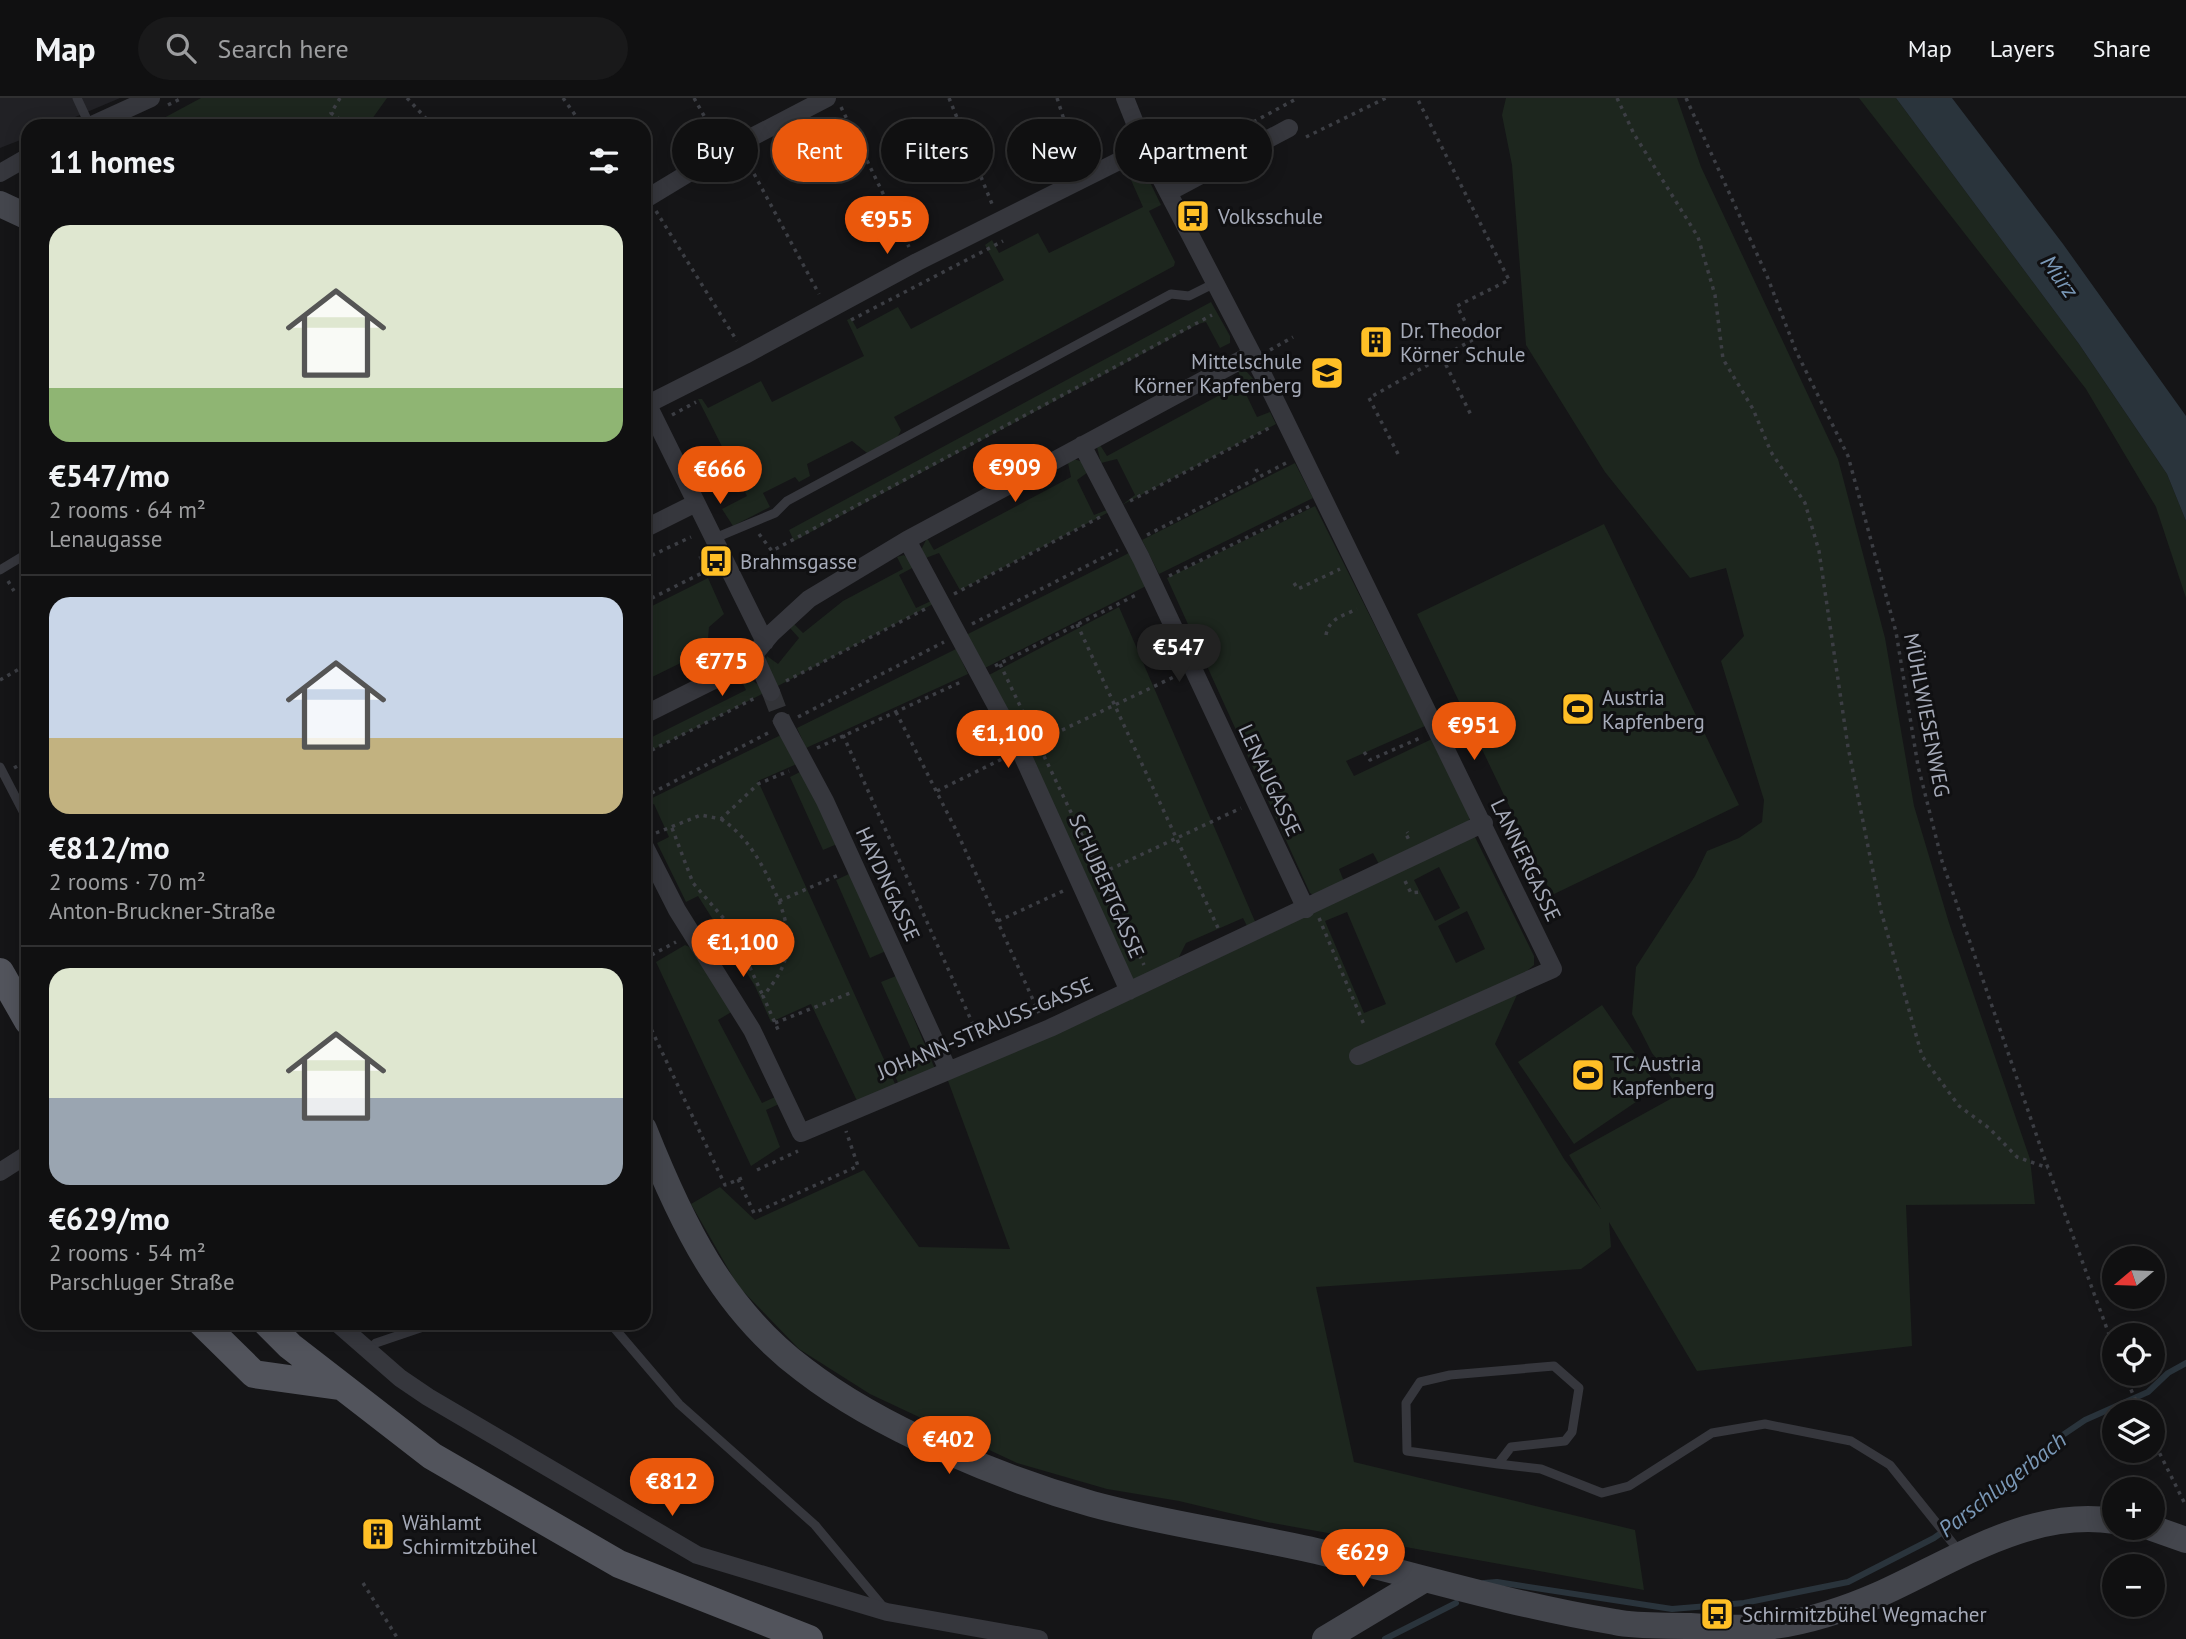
<!DOCTYPE html>
<meta charset="utf-8">
<style>
:root{--surface:#101011;--page:#19191a;--text:#f1f3f6;--muted:#9c9d9f;--line:#303031;--accent:#ea580c}
body{margin:0;font-family:"PT Sans",sans-serif;background:var(--page);color:var(--text);height:100vh;display:flex;flex-direction:column;font-size:26px;white-space:nowrap}
*{box-sizing:border-box;margin:0}
p{font-size:23px;color:var(--muted)}
.icon{flex:none;width:38px;height:38px;fill:none;stroke:currentColor;stroke-width:2;stroke-linecap:round;stroke-linejoin:round}
.map{position:relative;flex:1;overflow:hidden}
.sheet{position:absolute;left:21px;top:21px;width:630px;height:1211px;display:flex;flex-direction:column;background:var(--surface);border-radius:21px;box-shadow:0 4px 18px #0003,0 0 0 2px var(--line)}
.sheet>*{flex:none}
.banner{position:absolute;left:672px;top:21px;width:665px;height:63px;display:flex;gap:14px}
.needle{width:46px;rotate:251deg}
.tools{position:absolute;left:2102px;top:1148px;display:grid;gap:14px}
.tools a{display:grid;place-items:center;width:63px;height:63px;border-radius:50%;background:var(--surface);box-shadow:0 4px 18px #0003,0 0 0 2px var(--line);font-size:35px}
.price{position:absolute;translate:-50% -60px;padding:0 16px;border-radius:24px;background:var(--accent);color:#fff;font-size:23px;line-height:46px;filter:drop-shadow(0 2px 4px #0008)}
.price::after{content:'';position:absolute;left:50%;top:42px;width:21px;height:16px;margin-left:-10px;background:inherit;clip-path:polygon(0 0,100% 0,50% 100%)}
.price.active{background:#222;color:#fff}
ul{padding:0;list-style:none}
li{display:grid;align-content:center;gap:14px;height:371px;padding:0 28px}
li+li{border-top:2px solid var(--line)}
li span{display:grid;place-items:center;height:217px;border-radius:21px;color:#555}
li>.icon{margin-inline-start:auto}
span .icon{width:126px;height:126px;fill:#fffc;stroke-width:1}
li b{font-size:30px}
h2{display:flex;justify-content:space-between;align-items:center;height:84px;padding:0 28px;font-size:30px}
.tag{padding:0 24px;border-radius:32px;background:var(--surface);box-shadow:0 4px 18px #0003,0 0 0 2px var(--line);font-size:24px;line-height:63px}
.tag.active{background:var(--accent);color:#fff}
header{display:flex;align-items:center;gap:42px;box-sizing:border-box;height:98px;padding:0 35px;background:var(--surface);border-bottom:2px solid var(--line)}
header strong{font-size:33px}
nav{display:flex;gap:38px;margin-inline-start:auto;font-size:24px}
.search{width:490px;height:63px;background:var(--page);display:flex;align-items:center;gap:18px;box-sizing:border-box;padding:0 24px;border-radius:38px;color:var(--muted);font-size:26px}
.map>svg:first-child{display:block}
.built{fill:#212125}
.green{fill:#1d261e;fill-rule:evenodd}
.water{fill:#2a343c}
.lines{fill:none;stroke-linecap:round;stroke-linejoin:round}
.stream{stroke:#2a343c;stroke-width:6}
.minor-tunnel{stroke:#323337;stroke-width:18;stroke-dasharray:18 9;stroke-linecap:butt}
.path{stroke:#3c3e44;stroke-width:3.5;stroke-dasharray:3.5 5;stroke-linecap:butt}
.service{stroke:#36373d;stroke-width:9}
.minor{stroke:#36373d;stroke-width:18}
.secondary{stroke:#44464d;stroke-width:26}
.primary{stroke:#52545c;stroke-width:28}
.labels{text-anchor:middle;dominant-baseline:central;stroke-width:6;stroke-linejoin:round;paint-order:stroke}
.poi-label{font-size:21px;fill:#a6abb9;stroke:#101012;text-anchor:start}
.street-label{font-size:21px;fill:#a6abb9;stroke:#101012}
.water-label{font-size:23px;font-style:italic;fill:#7a98b7;stroke:#101012}
</style>
<header>
<strong>Map</strong>
<div class="search"><svg class="icon" aria-label="search" viewBox="0 0 24 24"><circle cx="10" cy="10" r="6"/><path d="M15 15l6 6"/></svg>Search here</div>
<nav><a>Map</a><a>Layers</a><a>Share</a></nav>
</header>
<div class="map">
<svg width="2186" height="1541" viewBox="0 0 2186 1541">
<rect width="100%" height="100%" fill="#151517"/>
<path class="built" d="M0 0H120L54 28H28V39L0 50Z"/>
<path class="green" d="M201 0H387L367 28H149Z
M1506 0H1677L1701 69 1838 361 1885 540 1914 708 1949 825 2030 1061 2035 1106 1906 1107 1912 1248 1697 1273 1609 1124 1611 1149 1581 1171 1316 1189 1354 1364 1635 1432 1644 1492 1267 1424 1179 1403 1107 1391 1017 1365 870 1296 799 1251 738 1188 691 1106 720 1089 755 1122 864 1072 919 1149 1010 1151 947 980 1177 880 1473 735 1534 858V867L1528 872 1495 946 1564 1061 1601 1111 1569 1057 1683 994 1652 955 1632 916 1636 869 1695 778 1707 753 1739 740 1762 724 1764 702 1721 563 1744 538 1726 470 1690 480 1605 374 1526 247 1512 67 1502 17ZM1439 769 1460 810 1435 823 1414 782ZM1467 813 1485 851 1456 865 1438 828ZM1347 814 1386 906 1364 915 1325 823Z
M1859 0H1896L2079 246 2167 376 2186 423V500L2156 409 2086 291Z
M1143 77 1148 80 1161 107 1149 113 1175 164 1174 168 894 319 901 332C896 346 880 350 867 355L852 343 807 366 810 378 799 384 795 379 763 395 770 409 733 428 722 411 747 398 698 301H702L708 310 761 283 772 304 864 258 847 222 851 220 857 231 898 209 911 231 1004 182 985 147 992 142 999 155 1038 135 1049 155 1143 109 1131 82Z
M1211 204 1230 238V245L1220 250 1206 224 1198 226 794 443 789 432Z
M1238 272 1246 273 1256 284 1243 290 1257 319 1270 314 1276 326 1122 407 1135 397 1117 361 1101 365 1097 349 1100 347 1107 358 1242 285Z
M1074 361 1083 364 1091 372 1077 382 1094 417 1109 411 1111 413 960 492 939 455 923 461 920 454 927 440 934 452 1071 379 1068 365Z
M1295 365 1313 400 1159 476 1142 442Z
M1315 408 1425 628 1346 663 1354 678 1432 641 1470 720 1466 727 1380 768 1373 755 1339 771 1345 786 1315 798 1310 795 1167 480Z
M1604 426 1739 707 1552 797 1417 516Z
M1131 454 1148 487 981 572 964 538Z
M904 457 916 468 899 477 916 510 931 503 933 506 774 590 765 565 767 558 778 566 799 540 790 530 794 526 803 535 843 503 903 471 897 459Z
M708 480 724 516 709 529 707 552 644 583V512Z
M1119 509 1257 828 1249 832 1243 820 1186 845 1175 867 1139 882 1132 881 1124 872 1088 781 987 578Z
M956 551 968 576 806 650 797 630Z
M749 581 761 588 764 595 644 656V643L746 592 742 584Z
M785 635 799 665 758 683 896 988 858 1005 811 906 771 924 755 888 698 798 686 804 657 745 669 739 654 706 644 710V704Z
M802 673 837 746 823 752 790 679Z
M851 775 886 853 870 860 836 782Z
M685 847 692 850 733 913 718 922 762 1005 775 999 779 1006 766 1012 780 1049 751 1068 656 864Z
M896 878 935 971 899 987 893 973 916 962 881 884Z
M1602 907 1658 989 1574 1046 1518 964Z"/>
<path class="water" d="M1896 0H1952L2063 146 2186 318V423L2167 376 2079 246Z"/>
<g class="lines">
<path class="stream" d="M1484 1485 1497 1484 1672 1511 1744 1505 1848 1484 1934 1440 2007 1388 2054 1343 2085 1322 2148 1294 2168 1275 2186 1265
M1385 1541 1456 1505"/>
<path class="minor-tunnel" d="M771 594 782 623"/>
<path class="path" d="M340 0 331 15 349 28
M407 0 433 28
M563 0 583 28
M694 0 716 39
M949 0 992 106
M1057 0 1078 65
M1617 0 1634 36 1698 139 1715 197 1723 261 1753 311 1771 354 1805 405 1819 453 1848 649 1881 813 1922 958 1959 1008 1989 1030 2017 1059 2048 1070
M1686 0 1767 178 1796 253 1848 358 1896 534 1918 668 1942 763 2044 1059 2114 1250
M168 7 182 0
M841 9 909 149
M1306 39 1386 0
M746 61 819 196
M1171 68 1298 0
M656 113 737 243
M851 222 1003 143
M1270 252 1293 239
M1442 259 1472 319
M672 317 696 304
M1398 356 1369 300 1474 241 1457 208 1509 182 1417 0
M1256 371 1260 378
M1130 403 1269 330
M759 436 772 453 1212 217
M1147 437 1286 365
M700 458 705 469 703 474
M644 461 691 439
M1169 478 1310 408
M8 483 14 493
M1294 485 1298 491 1340 471
M954 496 1102 418
M644 504 704 474
M972 526 1118 452
M1077 526 1219 832
M1326 537C1329 520 1343 518 1357 511
M1000 566 1144 867
M995 568 1138 496
M0 582 28 566
M786 583 925 511
M896 614 957 734 1039 915
M798 619 944 544
M843 637 980 942
M1039 643 1178 577
M817 650 963 583
M1364 654 1370 662 1420 640
M644 656 755 600
M14 670 28 662
M937 693 1004 660
M644 699 770 634
M721 721C750 740 765 771 779 803L841 776
M672 730 693 785 732 830 763 898
M656 735 701 717 721 721 758 686 789 673
M1406 740 1410 738 1407 734
M1102 775 1241 710
M1405 783 1411 795 1420 794
M779 803C794 843 791 865 763 898L780 936
M1319 820 1365 929
M998 823 1063 793
M644 861 676 844
M644 916 725 1087 742 1080
M775 925 853 894
M757 1072 798 1053
M738 1081 754 1115 858 1068 846 1033
M2124 1276 2141 1314
M2152 1340 2186 1408
M363 1485 398 1541"/>
<path class="service" d="M77 0 90 28
M715 440 775 415 787 403 1171 196 1189 198 1215 185
M0 472 28 455
M0 669 28 723
M610 1225 679 1306 815 1427 884 1510
M368 1252 376 1245 435 1225
M1498 1366 1511 1349 1565 1343 1572 1334 1579 1290 1554 1268 1450 1277 1420 1284 1406 1305 1407 1353 1498 1366 1541 1371 1602 1395 1629 1388 1712 1335 1765 1326 1851 1343 1890 1367 1959 1453"/>
<path class="minor" d="M1125 0 1145 50 1262 275 1553 871 1358 958
M90 28 151 0
M0 75 28 59
M1169 94 1289 30
M644 102 725 53 827 0
M644 299 765 544
M648 306 745 257 917 164 1145 50
M1082 347 1141 460 1306 811
M644 431 696 405
M907 442 1020 652 1129 893
M755 559 771 594
M644 617 746 566 772 535 809 501 907 442 1252 256
M782 623 825 703 948 972
M644 747 677 812 752 932 801 1035 1050 930 1484 725
M0 1074 28 1056
M337 1225 400 1280 428 1299 697 1457 887 1514 1039 1541"/>
<path class="secondary" d="M0 106 28 119
M644 1031C681 1124 722 1211 804 1272 879 1330 1000 1380 1092 1406 1169 1427 1251 1437 1329 1456 1424 1480 1518 1508 1615 1524 1639 1529 1665 1527 1690 1528 1717 1530 1746 1531 1774 1528 1809 1523 1846 1511 1878 1497 1952 1464 2029 1410 2114 1423
M2152 1430 2186 1442
M1325 1541 1425 1481"/>
<path class="primary" d="M0 874 28 923
M202 1225 254 1276 339 1288
M267 1225 290 1248 432 1358 619 1466 809 1541"/>
</g>
<defs>
<symbol id="bus-square" viewBox="-11 -11 22 22"><rect x="-9" y="-9" width="18" height="18" rx="4" fill="#ffbf26" stroke="#101012"/><path d="M-5-6H5V4H4V6H2V4H-2V6H-4V4H-5ZM-3.5-4V0h7V-4ZM-3.5 1.2v1.5H-2V1.2ZM2 1.2v1.5H3.5V1.2Z" fill="#111"/></symbol>
<symbol id="building-square" viewBox="-11 -11 22 22"><rect x="-9" y="-9" width="18" height="18" rx="4" fill="#ffbf26" stroke="#101012"/><path d="M-4-6H4V6H1V3H-1V6H-4ZM-2.5-4.3h1.7v1.8h-1.7ZM.8-4.3h1.7v1.8H.8ZM-2.5-1h1.7V.8h-1.7ZM.8-1h1.7V.8H.8Z" fill="#111"/></symbol>
<symbol id="school-square" viewBox="-11 -11 22 22"><rect x="-9" y="-9" width="18" height="18" rx="4" fill="#ffbf26" stroke="#101012"/><path d="M0-5L7-2L0 1L-7-2ZM-4 1L0 2.5L4 1V4Q0 6-4 4Z" fill="#111"/></symbol>
<symbol id="stadium-square" viewBox="-11 -11 22 22"><rect x="-9" y="-9" width="18" height="18" rx="4" fill="#ffbf26" stroke="#101012"/><path d="M0-5a6.5 5 0 1 0 0 10a6.5 5 0 1 0 0-10ZM-3.5-1.8h7v3.6h-7Z" fill="#111"/></symbol>
</defs>
<g fill-rule="evenodd">
<use href="#bus-square" x="1174" y="99" width="38" height="38"/>
<use href="#building-square" x="1357" y="225" width="38" height="38"/>
<use href="#school-square" x="1308" y="256" width="38" height="38"/>
<use href="#bus-square" x="697" y="444" width="38" height="38"/>
<use href="#stadium-square" x="1559" y="592" width="38" height="38"/>
<use href="#stadium-square" x="1569" y="958" width="38" height="38"/>
<use href="#building-square" x="359" y="1417" width="38" height="38"/>
<use href="#bus-square" x="1698" y="1497" width="38" height="38"/>
</g>
<g class="labels">
<g class="poi-label">
<text x="1218" y="118">Volksschule</text>
<text x="1400" y="232">Dr. Theodor<tspan x="1400" dy="24">Körner Schule</tspan></text>
<text x="1302" y="263" text-anchor="end">Mittelschule<tspan x="1302" dy="24">Körner Kapfenberg</tspan></text>
<text x="740" y="463">Brahmsgasse</text>
<text x="1602" y="599">Austria<tspan x="1602" dy="24">Kapfenberg</tspan></text>
<text x="1612" y="965">TC Austria<tspan x="1612" dy="24">Kapfenberg</tspan></text>
<text x="402" y="1424">Wählamt<tspan x="402" dy="24">Schirmitzbühel</tspan></text>
<text x="1742" y="1516">Schirmitzbühel Wegmacher</text>
</g>
<g class="street-label">
<text transform="translate(1927 617) rotate(79)">MÜHLWIESENWEG</text>
<text transform="translate(1270 682) rotate(65)">LENAUGASSE</text>
<text transform="translate(1526 762) rotate(64)">LANNERGASSE</text>
<text transform="translate(888 786) rotate(65)">HAYDNGASSE</text>
<text transform="translate(1107 788) rotate(66)">SCHUBERTGASSE</text>
<text transform="translate(985 930) rotate(-23)">JOHANN-STRAUSS-GASSE</text>
</g>
<g class="water-label">
<text transform="translate(2060 178) rotate(54)">Mürz</text>
<text transform="translate(2002 1386) rotate(-38)">Parschlugerbach</text>
</g>
</g>
</svg>
<div class="tools">
<a><svg class="needle" viewBox="-14 -14 28 28"><path d="M0-13l5 13h-10z" fill="#e53935"/><path d="M0 13l5-13h-10z" fill="#9c9d9f"/></svg></a>
<a><svg class="icon" aria-label="locate" viewBox="0 0 24 24"><circle cx="12" cy="12" r="6"/><path d="M12 2v4M12 18v4M2 12h4M18 12h4"/></svg></a>
<a><svg class="icon" aria-label="layers" viewBox="0 0 24 24"><path d="M12 4l9 5-9 5-9-5zM3 14l9 5 9-5"/></svg></a>
<a>+</a>
<a>−</a>
</div>
<b class="price" style="left:887px;top:158px">€955</b>
<b class="price" style="left:1015px;top:406px">€909</b>
<b class="price" style="left:720px;top:408px">€666</b>
<b class="price active" style="left:1179px;top:586px">€547</b>
<b class="price" style="left:722px;top:600px">€775</b>
<b class="price" style="left:1474px;top:664px">€951</b>
<b class="price" style="left:1008px;top:672px">€1,100</b>
<b class="price" style="left:743px;top:881px">€1,100</b>
<b class="price" style="left:949px;top:1378px">€402</b>
<b class="price" style="left:672px;top:1420px">€812</b>
<b class="price" style="left:1363px;top:1491px">€629</b>
<div class="banner">
<a class="tag">Buy</a>
<a class="tag active">Rent</a>
<a class="tag">Filters</a>
<a class="tag">New</a>
<a class="tag">Apartment</a>
</div>
<section class="sheet">
<h2>11 homes<svg class="icon" aria-label="filters" viewBox="0 0 24 24"><path d="M4 7h16M4 17h16"/><circle cx="9" cy="7" r="2"/><circle cx="15" cy="17" r="2"/></svg></h2>
<ul>
<li><span style="background:linear-gradient(#dfe7d0 75%,#8fb573 0)"><svg class="icon" aria-label="home" viewBox="0 0 24 24"><path d="M3 11l9-7 9 7M6 9v11h12V9"/></svg></span><div><b>€547/mo</b><p>2 rooms · 64 m²</p><p>Lenaugasse</p></div></li>
<li><span style="background:linear-gradient(#c9d6e8 65%,#c2b280 0)"><svg class="icon" aria-label="home" viewBox="0 0 24 24"><path d="M3 11l9-7 9 7M6 9v11h12V9"/></svg></span><div><b>€812/mo</b><p>2 rooms · 70 m²</p><p>Anton-Bruckner-Straße</p></div></li>
<li><span style="background:linear-gradient(#dfe7d0 60%,#9aa5b1 0)"><svg class="icon" aria-label="home" viewBox="0 0 24 24"><path d="M3 11l9-7 9 7M6 9v11h12V9"/></svg></span><div><b>€629/mo</b><p>2 rooms · 54 m²</p><p>Parschluger Straße</p></div></li>
</ul>
</section>
</div>
